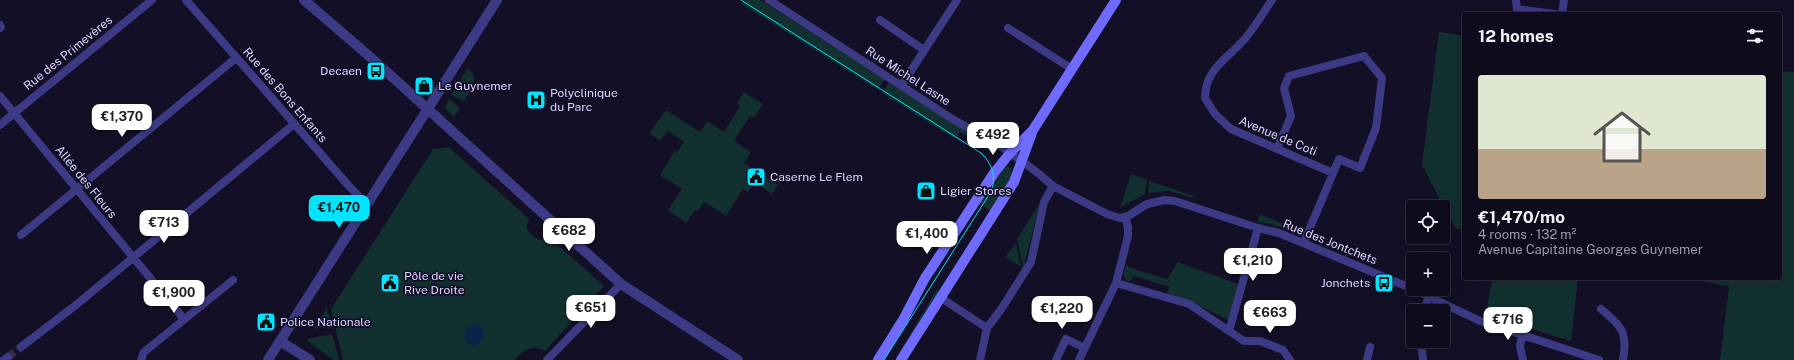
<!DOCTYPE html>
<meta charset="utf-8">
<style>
:root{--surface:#0e0b1c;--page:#171425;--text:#f1f3f6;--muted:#9b9ba3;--line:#2e2b3b;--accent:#00e5ff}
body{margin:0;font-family:"Public Sans",sans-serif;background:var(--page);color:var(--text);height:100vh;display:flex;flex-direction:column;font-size:15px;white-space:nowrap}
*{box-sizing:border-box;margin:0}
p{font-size:13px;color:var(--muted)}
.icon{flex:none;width:22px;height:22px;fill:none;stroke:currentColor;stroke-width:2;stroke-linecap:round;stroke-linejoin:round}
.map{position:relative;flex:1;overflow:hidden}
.details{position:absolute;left:1462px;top:12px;width:320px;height:268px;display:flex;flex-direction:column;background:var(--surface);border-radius:4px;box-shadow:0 4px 16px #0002,0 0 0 1px var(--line)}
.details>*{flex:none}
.fabs{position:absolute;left:1406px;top:200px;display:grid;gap:8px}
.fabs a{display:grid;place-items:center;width:44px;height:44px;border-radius:4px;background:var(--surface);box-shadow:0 4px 16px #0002,0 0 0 1px var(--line);font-size:20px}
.price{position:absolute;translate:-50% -34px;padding:0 9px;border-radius:8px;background:#fff;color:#222;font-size:13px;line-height:26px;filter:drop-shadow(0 1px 2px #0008)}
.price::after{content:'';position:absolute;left:50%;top:24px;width:12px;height:9px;margin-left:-6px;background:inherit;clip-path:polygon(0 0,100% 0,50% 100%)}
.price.selected{background:var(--accent);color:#111}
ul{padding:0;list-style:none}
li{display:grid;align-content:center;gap:8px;height:212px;padding:0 16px}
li+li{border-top:1px solid var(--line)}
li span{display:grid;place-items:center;height:124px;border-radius:4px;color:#555}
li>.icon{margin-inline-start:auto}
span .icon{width:72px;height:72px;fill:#fffc;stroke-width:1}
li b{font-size:17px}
h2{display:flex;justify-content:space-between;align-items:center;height:48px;padding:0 16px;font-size:17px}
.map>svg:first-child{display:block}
.green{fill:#12302f}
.water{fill:#0c2248}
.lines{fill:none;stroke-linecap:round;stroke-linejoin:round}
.minor-tunnel{stroke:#312d47;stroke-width:8;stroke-dasharray:8 4;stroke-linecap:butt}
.minor{stroke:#3d3a85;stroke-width:8}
.tertiary{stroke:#3d3a85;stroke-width:10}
.secondary{stroke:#6f6bff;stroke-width:10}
.tram{stroke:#00e5ff;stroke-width:1}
.labels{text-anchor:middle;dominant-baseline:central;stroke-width:3.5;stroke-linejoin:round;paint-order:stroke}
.street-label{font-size:12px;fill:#d9d4ff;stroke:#130f26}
.poi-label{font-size:12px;fill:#d9d4ff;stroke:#130f26;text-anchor:start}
</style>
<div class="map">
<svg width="1794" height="360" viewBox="0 0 1794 360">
<rect width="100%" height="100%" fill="#130f26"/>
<path class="green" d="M744 0H760L885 79 878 90 742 4Z
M1439 32 1464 36V230L1455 228 1422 165Z
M468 68C481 79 470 90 464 101L451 95Z
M1780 71 1794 72V360H1720L1729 287 1689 278H1780Z
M889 82 987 143 993 148 990 152 960 132 955 139 882 93Z
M744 92 763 104 754 118 750 116 734 141 751 152 744 163 778 185 772 194 754 182 748 192 743 189 726 216 704 202 698 211 695 210 686 223 668 210 682 189 660 175 675 150 677 152 684 142 668 131 660 141 649 133 666 110 700 132 707 121 724 132 740 106 737 104Z
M449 99 460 108 454 117 445 108Z
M449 147 529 219 526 227C530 236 543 244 551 239L604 286 545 351C533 344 522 350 514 360H343L331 309 433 149Z
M1006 166 1011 168 1014 174 992 212 977 202Z
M1131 174 1147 180 1145 194 1120 208Z
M1149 181 1194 196 1193 198 1169 191 1148 193Z
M1040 203 1023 269 1017 239Z
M1260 214 1304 233 1301 234 1271 224 1257 222Z
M1016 243 1021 267 1005 257Z
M1178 262 1238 284 1230 321 1190 301 1166 293 1170 287 1134 276 1128 283 1123 275 1126 263 1128 267 1167 279Z
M1492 278H1578L1571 341 1486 315Z
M937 289 940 291 895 360Z
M327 308 331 326 314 329Z
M332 334 339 360H334L307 341 308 339Z"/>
<path class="water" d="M464 335a10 10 0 1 1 20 0a10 10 0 1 1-20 0Z"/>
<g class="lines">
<path class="minor-tunnel" d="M8 357 21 347"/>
<path class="minor" d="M186 0 348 185 367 205
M769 0 954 120 998 144 1038 173 1053 186 1107 214 1120 218 1128 216 1147 204 1165 200 1175 201 1258 228 1279 233 1413 289 1480 321 1599 360
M1272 0C1262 14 1253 31 1241 43 1224 61 1205 71 1205 98L1215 114 1231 129 1333 173
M1516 0 1517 9 1555 14
M1562 14 1564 0
M880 20 924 50
M0 25 1 27 0 28
M1008 28 1072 69
M901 86 957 0
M0 96 184 319
M0 125 152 0
M1277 149 1291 116 1284 88 1289 76 1364 56 1382 78 1376 128 1360 168 1339 159 1304 242
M21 235 236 58
M1116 283 1189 304 1244 341H1260L1283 350 1290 360
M941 298 987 328
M1601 309C1622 326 1628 333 1623 360
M1425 311 1428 297
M1229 331 1258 228
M1522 335 1520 347 1523 360
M1421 341 1423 360
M21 347 76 305 294 124
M4 360 8 357
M141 360 144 352 233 280
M547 360 621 284
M980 360 987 328 1002 308 1031 262 1044 202 1053 186
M1056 360 1066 339 1085 348
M1079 360 1116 283 1128 236V227L1125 217
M1367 360 1370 347"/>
<path class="tertiary" d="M304 0 368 55 621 284 738 360
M280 341 310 360
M268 360 497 0"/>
<path class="secondary" d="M878 360 903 320 925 278 994 173 1010 153 1033 130 1116 0
M901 360 1014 182 1033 130"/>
<path class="tram" d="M741 0 981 153C992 164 996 174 992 190L884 360"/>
</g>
<defs>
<symbol id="bus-square" viewBox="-11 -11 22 22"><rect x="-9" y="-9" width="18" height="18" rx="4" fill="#00e5ff" stroke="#130f26"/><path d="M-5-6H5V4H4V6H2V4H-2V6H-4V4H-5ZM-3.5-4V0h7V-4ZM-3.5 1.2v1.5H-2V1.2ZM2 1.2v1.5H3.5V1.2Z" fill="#111"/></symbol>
<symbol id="shop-square" viewBox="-11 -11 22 22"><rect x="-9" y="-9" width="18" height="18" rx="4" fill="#00e5ff" stroke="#130f26"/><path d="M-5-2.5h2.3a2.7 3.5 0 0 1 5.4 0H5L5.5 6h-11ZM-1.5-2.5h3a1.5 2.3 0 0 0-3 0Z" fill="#111"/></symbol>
<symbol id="hospital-square" viewBox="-11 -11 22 22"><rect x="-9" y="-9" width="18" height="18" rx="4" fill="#00e5ff" stroke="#130f26"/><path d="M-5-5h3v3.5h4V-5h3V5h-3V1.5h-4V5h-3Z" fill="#111"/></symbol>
<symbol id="civic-square" viewBox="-11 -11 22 22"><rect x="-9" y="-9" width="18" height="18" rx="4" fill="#00e5ff" stroke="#130f26"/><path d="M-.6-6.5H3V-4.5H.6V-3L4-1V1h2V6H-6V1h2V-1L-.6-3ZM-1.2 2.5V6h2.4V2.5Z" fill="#111"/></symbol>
</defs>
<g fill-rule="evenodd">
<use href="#bus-square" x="365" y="60" width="22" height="22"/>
<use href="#shop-square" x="413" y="75" width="22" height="22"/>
<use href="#hospital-square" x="525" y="89" width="22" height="22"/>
<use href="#civic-square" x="745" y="166" width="22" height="22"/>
<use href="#shop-square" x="915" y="180" width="22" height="22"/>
<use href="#civic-square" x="379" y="272" width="22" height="22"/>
<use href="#bus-square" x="1373" y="272" width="22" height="22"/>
<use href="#civic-square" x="255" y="311" width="22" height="22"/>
</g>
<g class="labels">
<g class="street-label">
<text transform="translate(68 53) rotate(-39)">Rue des Primevères</text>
<text transform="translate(908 76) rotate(33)">Rue Michel Lasne</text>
<text transform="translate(285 95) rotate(49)">Rue des Bons Enfants</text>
<text transform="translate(1278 136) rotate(23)">Avenue de Coti</text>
<text transform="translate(86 182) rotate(51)">Allée des Fleurs</text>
<text transform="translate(1330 242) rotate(22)">Rue des Jontchets</text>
</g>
<g class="poi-label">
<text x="362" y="71" text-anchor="end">Decaen</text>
<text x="438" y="86">Le Guynemer</text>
<text x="550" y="93">Polyclinique<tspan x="550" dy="14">du Parc</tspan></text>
<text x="770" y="177">Caserne Le Flem</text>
<text x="940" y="191">Ligier Stores</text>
<text x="404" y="276">Pôle de vie<tspan x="404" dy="14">Rive Droite</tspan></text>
<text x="1370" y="283" text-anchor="end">Jonchets</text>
<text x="280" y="322">Police Nationale</text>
</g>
</g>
</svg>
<div class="fabs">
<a><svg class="icon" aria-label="locate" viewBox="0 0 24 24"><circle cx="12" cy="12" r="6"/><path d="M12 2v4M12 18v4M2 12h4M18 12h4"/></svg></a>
<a>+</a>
<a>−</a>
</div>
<b class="price" style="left:122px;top:138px">€1,370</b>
<b class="price" style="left:993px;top:156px">€492</b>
<b class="price selected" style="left:339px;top:229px">€1,470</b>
<b class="price" style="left:164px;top:244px">€713</b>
<b class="price" style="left:569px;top:252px">€682</b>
<b class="price" style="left:927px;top:255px">€1,400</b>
<b class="price" style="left:1253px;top:282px">€1,210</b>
<b class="price" style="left:174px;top:314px">€1,900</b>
<b class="price" style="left:591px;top:329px">€651</b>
<b class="price" style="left:1062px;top:330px">€1,220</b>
<b class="price" style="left:1270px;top:334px">€663</b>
<b class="price" style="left:1508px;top:341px">€716</b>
<section class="details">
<h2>12 homes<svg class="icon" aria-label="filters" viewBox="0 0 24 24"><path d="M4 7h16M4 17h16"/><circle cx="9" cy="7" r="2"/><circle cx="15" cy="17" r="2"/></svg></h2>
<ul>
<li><span style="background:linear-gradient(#dfe7d0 60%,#b9a48a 0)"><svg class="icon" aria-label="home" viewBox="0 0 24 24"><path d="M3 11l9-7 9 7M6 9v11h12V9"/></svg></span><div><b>€1,470/mo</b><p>4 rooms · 132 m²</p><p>Avenue Capitaine Georges Guynemer</p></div></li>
</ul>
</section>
</div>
